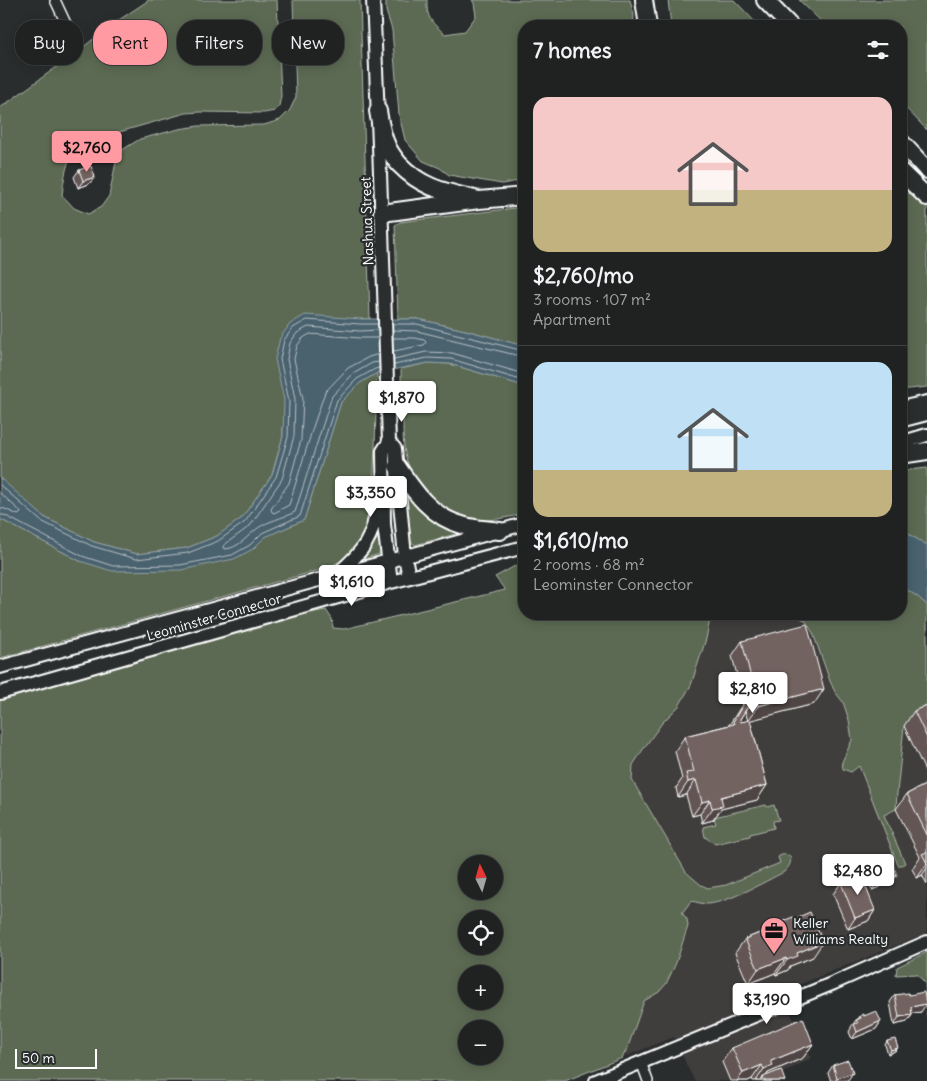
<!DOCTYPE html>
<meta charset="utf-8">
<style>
:root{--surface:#202222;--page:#2d2f2f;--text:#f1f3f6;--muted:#a2a4a5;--line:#3d3f40;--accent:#ff9aa2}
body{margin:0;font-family:Delius,sans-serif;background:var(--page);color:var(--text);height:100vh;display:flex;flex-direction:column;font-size:19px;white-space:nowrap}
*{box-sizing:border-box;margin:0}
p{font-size:16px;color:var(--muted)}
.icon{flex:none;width:28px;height:28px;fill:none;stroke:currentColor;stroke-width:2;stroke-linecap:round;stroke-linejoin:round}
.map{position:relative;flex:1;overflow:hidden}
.drawer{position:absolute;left:518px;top:20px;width:389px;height:600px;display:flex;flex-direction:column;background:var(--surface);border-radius:20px;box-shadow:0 2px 12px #0003,0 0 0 1px var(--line)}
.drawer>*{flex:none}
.banner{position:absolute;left:15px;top:20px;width:428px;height:45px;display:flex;gap:10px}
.needle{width:32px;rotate:355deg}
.fabs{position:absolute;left:458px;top:855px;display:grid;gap:10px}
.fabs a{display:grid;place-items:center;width:45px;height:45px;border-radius:50%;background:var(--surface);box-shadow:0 2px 12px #0003,0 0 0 1px var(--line);font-size:25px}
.scale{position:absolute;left:15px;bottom:12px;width:82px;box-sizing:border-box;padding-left:5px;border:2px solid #fff;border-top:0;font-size:14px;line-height:18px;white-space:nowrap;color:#fff;-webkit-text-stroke:4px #2a2d2e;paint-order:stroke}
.price{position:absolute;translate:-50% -42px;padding:0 11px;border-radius:5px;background:#fff;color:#222;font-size:16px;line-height:32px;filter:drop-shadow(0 1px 2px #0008)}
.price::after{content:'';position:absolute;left:50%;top:30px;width:15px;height:11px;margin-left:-8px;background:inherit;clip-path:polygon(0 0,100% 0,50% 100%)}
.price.on{background:var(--accent);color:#111}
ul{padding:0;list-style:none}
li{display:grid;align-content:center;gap:10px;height:265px;padding:0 15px}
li+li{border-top:1px solid var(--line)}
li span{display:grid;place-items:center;height:155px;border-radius:15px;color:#555}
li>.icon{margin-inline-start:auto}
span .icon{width:90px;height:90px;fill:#fffc;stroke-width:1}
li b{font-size:21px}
h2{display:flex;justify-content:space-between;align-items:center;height:60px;padding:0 15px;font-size:21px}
.tag{padding:0 18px;border-radius:20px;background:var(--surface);box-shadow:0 2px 12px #0003,0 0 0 1px var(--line);font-size:18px;line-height:45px}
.tag.on{background:var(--accent);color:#111}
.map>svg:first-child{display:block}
.built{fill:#403d3d}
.green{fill:#5b6a53;stroke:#adb4a9;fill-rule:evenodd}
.water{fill:#4a626e;stroke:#92a1a8}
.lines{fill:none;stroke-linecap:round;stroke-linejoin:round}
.shore{stroke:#b7c0c5;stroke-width:1}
.minor-casing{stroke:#fff;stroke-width:12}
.secondary-casing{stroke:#fff;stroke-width:16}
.motorway-casing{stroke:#fff;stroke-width:20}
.minor{stroke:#2a2d2e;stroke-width:9}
.secondary{stroke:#2a2d2e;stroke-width:12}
.motorway{stroke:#2a2d2e;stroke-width:16}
.wall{fill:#625553;stroke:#fff;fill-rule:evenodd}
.shaded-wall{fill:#504544;stroke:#fff}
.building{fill:#726361;stroke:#fff}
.labels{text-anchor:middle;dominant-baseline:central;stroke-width:4.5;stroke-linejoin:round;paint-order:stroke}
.street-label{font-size:14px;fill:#fff;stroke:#2a2d2e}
.poi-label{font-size:14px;fill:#fff;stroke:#2a2d2e;text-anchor:start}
</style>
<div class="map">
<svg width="927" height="1081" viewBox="0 0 927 1081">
<rect width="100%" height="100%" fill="#2a2d2e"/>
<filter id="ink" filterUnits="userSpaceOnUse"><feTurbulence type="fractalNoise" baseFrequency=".02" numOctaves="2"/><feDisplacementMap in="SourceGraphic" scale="10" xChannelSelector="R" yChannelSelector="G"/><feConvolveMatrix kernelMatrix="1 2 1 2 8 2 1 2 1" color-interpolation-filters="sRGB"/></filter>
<g filter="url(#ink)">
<path class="built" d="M711 614H791L805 620 813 633 830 681 835 692 843 702 849 720 852 740 842 762 859 765 904 863 884 815 896 809 897 793 904 726 927 715V933L781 992 811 1058 779 1075 781 1081H695L688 1068 674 1037 622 1058 628 1047 644 1001 666 984 676 963 686 935 682 913 691 901 697 902 784 872 790 856 787 854 781 855V863L726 885 708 888 701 885 686 872 632 780 633 765 644 748 662 723 679 706 706 639Z"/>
<path class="green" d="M149 0H277L281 96 279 106 275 111 264 113 201 112 186 113 91 140C88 142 83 143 80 145 66 156 64 180 62 195L74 208 88 214 101 207 109 196 116 162 122 150 140 139 179 129 198 126 264 125 280 120 290 110 296 97 293 0H360L370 319H361L283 427V436L272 475 242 518 217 536 187 548 137 554 94 542 44 517 0 479V108L76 53 107 28Z
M386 0H427C426 18 432 23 445 34L465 31 476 16 474 3 472 0H630L634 15 633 26H524V180L502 184 449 175 440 168 423 161 405 140 399 115 392 30 386 11Z
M668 0H734L759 26H671Z
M799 0H927V130L900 102V26H826Z
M900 183 927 206V387L900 390Z
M524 207V346L469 331 418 319H398L395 225 400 222Z
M428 363 450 364 524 386V514C510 517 496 520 482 520 449 518 419 495 408 464 403 451 403 436 403 422 402 404 401 386 401 369Z
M377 373 375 446 372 510 363 538 354 550 339 562 323 569 0 658V519L80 561 253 549 264 537 304 520 341 402 360 383Z
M927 468V545L900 529V471Z
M404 490 459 530V533L415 545 411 542Z
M378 539 382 553 364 559 376 540Z
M524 563V614H711L706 639 691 685 679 706 662 723 644 748 633 765 632 780 686 872 701 885 708 888 726 885 780 863 778 857C782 854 785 854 790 856 792 863 789 867 784 872 764 882 728 903 707 904 702 904 697 902 691 901L682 913 687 919 688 926 676 963 666 984 659 992 644 1001 628 1047 622 1058 565 1081H0V697L294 616 326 610 332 619 333 628 344 629 505 590 495 577 515 566ZM466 864H494V891H466ZM466 919H494V946H466ZM466 974H494V1001H466ZM466 1029H494V1056H466Z
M900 585 918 597 927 605V715L904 726 897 793 896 809 884 815 905 863 902 865H898L859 766 851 772 843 769 842 762 852 740 849 720 843 702 835 692 830 681 813 633 805 620 791 614H900Z
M766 805 767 807 774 805 779 820 773 821 774 828 750 834V836L715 844 705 837 703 827 716 824 714 817Z
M927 952V1017L925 983 917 974 896 975 897 967Z"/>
<path class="water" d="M305 315 361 319H418L469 331 524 346V386L450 364 428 363 377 373 360 383 341 402 304 520 265 537 253 549 234 559 181 570 112 571 80 561 0 519V478L44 517 94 542 137 554 187 548 217 536 242 518 272 475 283 436 284 400 275 359 280 338 290 324Z
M900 529 927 545V605L918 597 900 585Z"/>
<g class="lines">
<path class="shore" d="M393 324H417L524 351
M378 330 360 331 308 327 297 333 290 343 287 359 295 399 294 436 282 479 250 526 224 545 223 547 224 549C238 549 247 536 258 528 268 521 283 518 295 512L332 396 353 374 372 363 379 362
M393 330 417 331 524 357
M378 338H360L310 334 303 338 297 346 294 359 303 399 301 440 289 483 271 509 272 512 274 513 289 505 314 424 325 392 348 368 369 357 379 354
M393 338H415L424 340 426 342 424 345 394 351
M394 359 426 352 452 353 524 374
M394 365 427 358 451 359 524 381
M0 485 41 521 92 546 136 559 188 553 218 541 245 522 276 477 288 437 289 401 280 359 284 340 293 328 307 320 360 324H378
M0 493 20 511 21 513 18 515 5 509 0 508
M0 515H4L82 556 113 566 180 565 232 555 250 545 262 533 300 516 337 400 357 379 375 369 379 368"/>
<defs>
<path id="minor" d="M55 0 76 45
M641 1062 648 1081"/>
<path id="secondary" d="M373 0C380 147 384 295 389 442L383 451 384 524 391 582
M900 421 927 414
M389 442 395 449 405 557 409 577
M900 443 927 435
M337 574C363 552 375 537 377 502
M0 667 524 524
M0 693 391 582 524 547
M596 1081 834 983 927 942"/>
<path id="motorway" d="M644 0 648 26
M765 0 790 26
M378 111C380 124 382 136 388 148 391 154 395 159 399 164 423 189 446 192 479 200
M900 141 927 170
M900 171 927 197
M382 213 479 200 524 196
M900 410 927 404
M900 455 927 451
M397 466C414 491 431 517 462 525 474 529 487 529 500 531"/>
</defs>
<use href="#minor" class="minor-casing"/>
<use href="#secondary" class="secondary-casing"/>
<use href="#motorway" class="motorway-casing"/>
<use href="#minor" class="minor"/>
<use href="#secondary" class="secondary"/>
<use href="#motorway" class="motorway"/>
</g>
<path class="wall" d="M79 170 95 177 89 184 78 188 74 177Z
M742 641 814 704 750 720 767 785 757 800 721 809 713 820 702 823 700 814 692 816 686 795 678 797 676 788 682 779 675 751 685 736 729 725 744 702 732 656ZM745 711 748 721 741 722 740 719Z
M927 705V775L904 726 914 711Z
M927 784V884L922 875 917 878 912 869 920 857 896 809 907 794Z
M871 868 897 875 891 882 872 890 866 876Z
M841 883 875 910 868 921 848 929 833 894Z
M771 926 813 957 790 966 788 970 776 975 775 973 748 984 735 953 745 939 769 929Z
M895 995H909L921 1012 912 1013V1015L907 1022 894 1025 890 1002Z
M860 1016H864L881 1021 876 1029 852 1039 849 1032 851 1028V1027L856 1020 858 1019Z
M887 1041 895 1051 888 1054 885 1045Z
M813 1044 803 1058 768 1073 765 1077 785 1081H753L752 1079 748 1081H730L722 1062 732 1048Z
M833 1065 848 1080 845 1081H831L828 1073Z"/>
<path class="shaded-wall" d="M95 177 89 184 78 188 83 181Z
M824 689 814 704 748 721 758 706Z
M756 696 745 711 754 697Z
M696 780 686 795 678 797 688 782Z
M767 785 757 800 721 809 713 820 702 823 721 797Z
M710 800 700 814 692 816 702 802Z
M927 864V868L922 875 917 878Z
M897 875 891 882 872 890 877 883Z
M875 910 868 921 848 929 855 918Z
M823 942 813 957 790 966 788 970 776 975 787 960 797 953Z
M786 958 775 973 748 984 758 969Z
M926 1004 921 1012 906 1014 911 1007Z
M912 1015 907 1022 894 1025 899 1017Z
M881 1021 876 1029 852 1039 857 1032Z
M813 1044 803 1058 768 1073 764 1079 763 1077 761 1081H756L764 1069 771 1061Z
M898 1048 895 1051 888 1054 891 1050Z
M762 1065 752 1079 748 1081H737L743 1073Z
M853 1073 848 1080 845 1081H836L837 1078Z"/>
<path class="building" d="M91 166 95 177 83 181 79 170Z
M807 624 824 689 758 706 756 696 754 697 740 719 741 722 750 720 767 785 721 797 723 806 712 808 710 800 702 802 696 780 688 782 686 773 694 772 685 736 734 724 733 722 742 706 752 691 754 690 742 641Z
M927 705V738L914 711Z
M927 784V835L907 794Z
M927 852V863L922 854Z
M891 860 897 875 877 883 871 868Z
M861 875 875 910 855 918 841 883Z
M810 912 823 942 797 953 798 956 787 960 786 958 758 969 745 939 772 928 771 926 793 917 794 919Z
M924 992 926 1004 911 1007 912 1015 899 1017 895 995 908 993 909 995Z
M876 1011 881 1021 857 1032 854 1024 858 1023 856 1020 861 1018 860 1016 864 1014V1016Z
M803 1018 813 1044 771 1061 773 1065 764 1069 762 1065 743 1073 732 1048Z
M895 1039 898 1048 891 1050 887 1041Z
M848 1060 853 1073 837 1078 833 1065Z
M781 1070 785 1081H765L763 1077Z"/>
</g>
<defs>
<symbol id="office-pin" viewBox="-11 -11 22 30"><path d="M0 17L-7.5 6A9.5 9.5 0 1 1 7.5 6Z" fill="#ff9aa2" stroke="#2a2d2e"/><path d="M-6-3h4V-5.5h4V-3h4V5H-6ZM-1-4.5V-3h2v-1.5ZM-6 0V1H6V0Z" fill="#111"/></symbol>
</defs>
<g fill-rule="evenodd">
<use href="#office-pin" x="758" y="915" width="32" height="43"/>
</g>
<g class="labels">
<g class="street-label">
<text transform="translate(367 221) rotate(-92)">Nashua Street</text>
<text transform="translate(214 617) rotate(-16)">Leominster Connector</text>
</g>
<g class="poi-label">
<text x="793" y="923">Keller<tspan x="793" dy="16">Williams Realty</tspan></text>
</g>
</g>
</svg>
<div class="fabs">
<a><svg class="needle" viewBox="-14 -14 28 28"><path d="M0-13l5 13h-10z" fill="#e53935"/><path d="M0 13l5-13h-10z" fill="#a2a4a5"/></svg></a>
<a><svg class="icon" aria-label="locate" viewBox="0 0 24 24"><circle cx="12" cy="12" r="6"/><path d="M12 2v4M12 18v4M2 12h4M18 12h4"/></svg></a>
<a>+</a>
<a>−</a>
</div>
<div class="scale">50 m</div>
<b class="price on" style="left:87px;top:173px">$2,760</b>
<b class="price" style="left:402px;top:423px">$1,870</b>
<b class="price" style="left:371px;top:518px">$3,350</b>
<b class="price" style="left:352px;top:607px">$1,610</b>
<b class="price" style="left:753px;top:714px">$2,810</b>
<b class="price" style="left:858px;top:896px">$2,480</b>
<b class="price" style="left:767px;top:1025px">$3,190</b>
<div class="banner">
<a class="tag">Buy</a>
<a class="tag on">Rent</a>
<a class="tag">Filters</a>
<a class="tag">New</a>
</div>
<section class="drawer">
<h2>7 homes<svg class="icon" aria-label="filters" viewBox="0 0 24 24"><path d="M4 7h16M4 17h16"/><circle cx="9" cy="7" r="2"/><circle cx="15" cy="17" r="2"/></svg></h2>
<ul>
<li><span style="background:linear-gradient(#f6c9c9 60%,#c2b280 0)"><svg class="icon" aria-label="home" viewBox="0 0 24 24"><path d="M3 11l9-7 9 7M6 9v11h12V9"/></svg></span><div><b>$2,760/mo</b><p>3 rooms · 107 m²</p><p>Apartment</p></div></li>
<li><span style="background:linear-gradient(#bfe0f5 70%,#c2b280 0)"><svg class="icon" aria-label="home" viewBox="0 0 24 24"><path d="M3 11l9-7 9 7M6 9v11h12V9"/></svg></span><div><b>$1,610/mo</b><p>2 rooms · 68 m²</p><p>Leominster Connector</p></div></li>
</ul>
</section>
</div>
